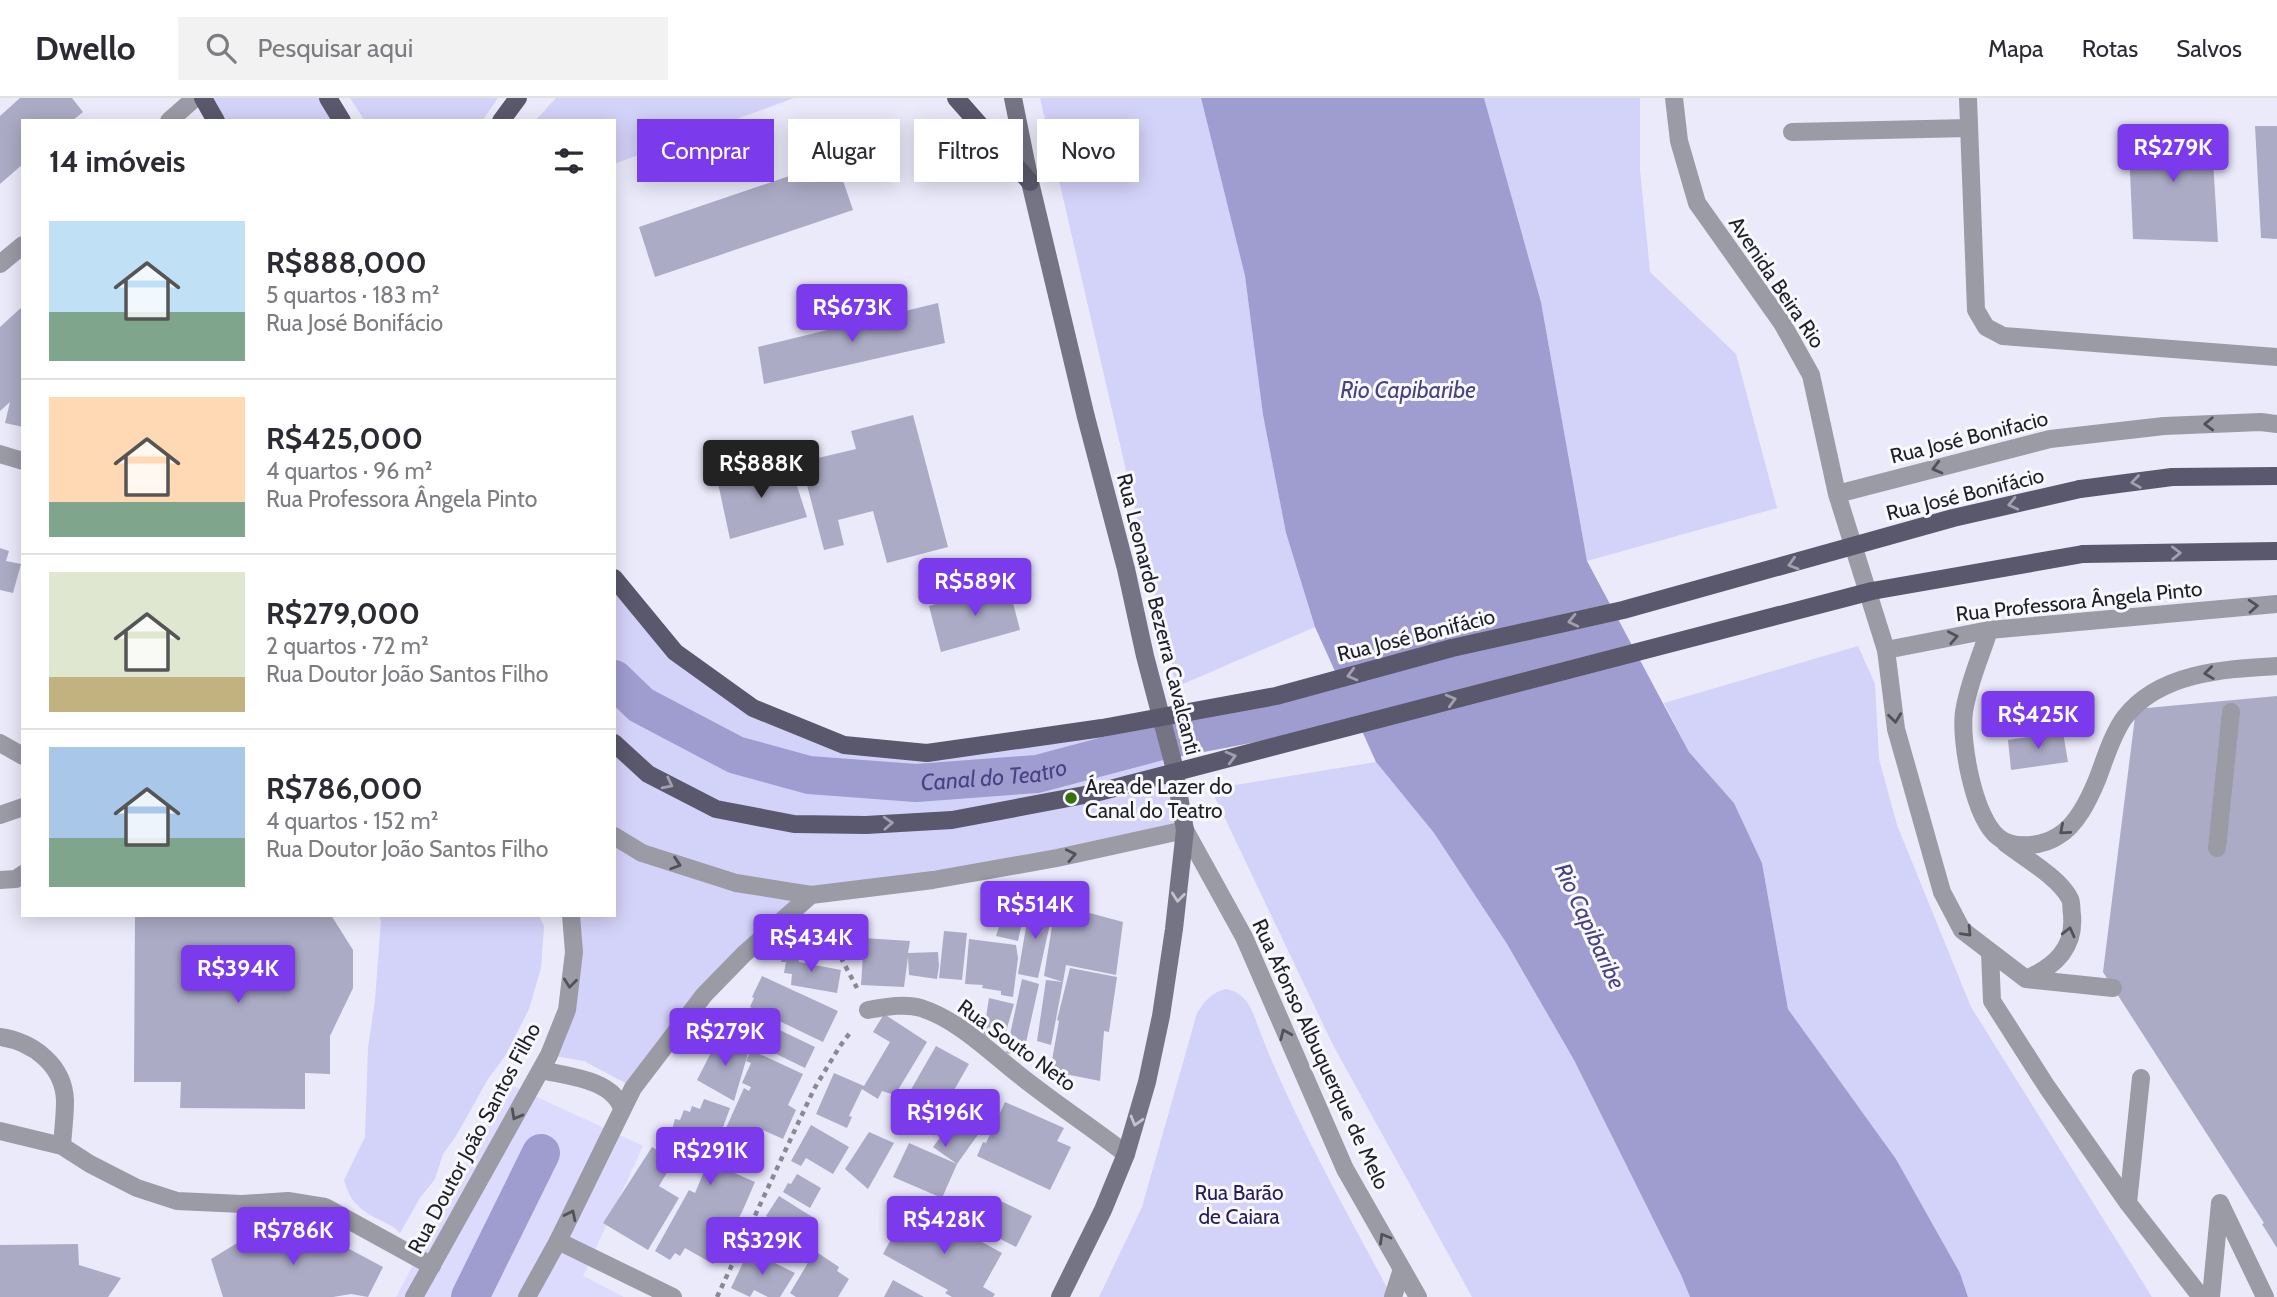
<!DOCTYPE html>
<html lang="pt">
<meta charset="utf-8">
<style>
:root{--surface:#fff;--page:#f2f2f3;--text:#2b2b33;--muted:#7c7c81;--line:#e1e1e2;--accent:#7c3aed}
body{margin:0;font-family:Cabin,sans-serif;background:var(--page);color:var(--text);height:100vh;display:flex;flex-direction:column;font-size:26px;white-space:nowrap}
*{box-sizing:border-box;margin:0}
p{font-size:23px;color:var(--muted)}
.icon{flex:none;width:38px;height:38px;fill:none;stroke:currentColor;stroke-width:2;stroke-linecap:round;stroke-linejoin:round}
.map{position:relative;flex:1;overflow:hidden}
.details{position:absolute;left:21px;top:21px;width:595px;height:798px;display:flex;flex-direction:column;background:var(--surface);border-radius:0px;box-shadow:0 4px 18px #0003}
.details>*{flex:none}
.hud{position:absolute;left:637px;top:21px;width:665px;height:63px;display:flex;gap:14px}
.price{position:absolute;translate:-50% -60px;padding:0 16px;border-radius:7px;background:var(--accent);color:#fff;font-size:23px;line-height:46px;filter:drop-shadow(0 2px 4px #0008)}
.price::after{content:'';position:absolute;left:50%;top:42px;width:21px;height:16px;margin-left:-10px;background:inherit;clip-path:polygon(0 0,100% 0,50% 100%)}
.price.active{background:#222;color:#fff}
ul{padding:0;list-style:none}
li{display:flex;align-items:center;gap:21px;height:175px;padding:0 28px}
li+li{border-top:2px solid var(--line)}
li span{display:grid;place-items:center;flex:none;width:196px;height:140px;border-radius:0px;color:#555}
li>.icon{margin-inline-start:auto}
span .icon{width:84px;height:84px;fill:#fffc;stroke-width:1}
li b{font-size:30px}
h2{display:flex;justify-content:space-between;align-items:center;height:84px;padding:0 28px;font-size:30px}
.chip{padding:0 24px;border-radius:0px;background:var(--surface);box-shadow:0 4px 18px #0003;font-size:24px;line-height:63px}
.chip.active{background:var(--accent);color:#fff}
header{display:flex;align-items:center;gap:42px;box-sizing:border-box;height:98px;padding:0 35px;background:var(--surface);border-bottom:2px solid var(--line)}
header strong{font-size:33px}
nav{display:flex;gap:38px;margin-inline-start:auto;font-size:24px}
.search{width:490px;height:63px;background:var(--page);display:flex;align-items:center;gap:18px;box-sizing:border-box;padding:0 24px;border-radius:0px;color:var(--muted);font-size:26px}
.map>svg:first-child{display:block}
.built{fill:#dcdbfe}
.green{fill:#d3d2f8}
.water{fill:#9f9dd0}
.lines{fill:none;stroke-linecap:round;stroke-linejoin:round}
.canal{stroke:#9f9dd0;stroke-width:38}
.building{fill:#ababc5}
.path{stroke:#898996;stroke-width:4.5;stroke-dasharray:5 5;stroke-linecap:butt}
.service{stroke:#9b9ba6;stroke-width:18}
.minor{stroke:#9b9ba6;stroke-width:18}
.tertiary{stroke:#9b9ba6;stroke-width:18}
.secondary{stroke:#747484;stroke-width:18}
.primary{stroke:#59586c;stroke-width:18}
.primary-bridge{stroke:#59586c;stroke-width:18}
.oneway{stroke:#51515a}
.oneway2{stroke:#a1a0ae}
.oneway3{stroke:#c3c3cd}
.poi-dot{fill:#357308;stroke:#f8f8fe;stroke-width:2.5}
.labels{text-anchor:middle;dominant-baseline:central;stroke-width:6;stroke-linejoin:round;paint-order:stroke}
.street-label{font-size:21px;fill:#1f1f28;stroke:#f8f8fe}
.poi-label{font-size:21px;fill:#1f1f28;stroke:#f8f8fe;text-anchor:start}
.park-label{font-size:21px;fill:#281c5a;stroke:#f8f8fe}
.water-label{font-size:23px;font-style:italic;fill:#494182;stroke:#f8f8fe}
</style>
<header>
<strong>Dwello</strong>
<div class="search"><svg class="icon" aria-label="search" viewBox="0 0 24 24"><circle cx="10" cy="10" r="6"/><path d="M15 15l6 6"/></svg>Pesquisar aqui</div>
<nav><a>Mapa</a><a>Rotas</a><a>Salvos</a></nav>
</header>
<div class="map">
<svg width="2277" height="1199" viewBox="0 0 2277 1199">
<rect width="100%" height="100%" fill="#eaeafb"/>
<path class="built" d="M509 986 643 1048 583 1178 624 1199H396Z"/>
<path class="green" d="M203 0H328L342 23H216Z
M350 0H498L482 23H365Z
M556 0H794L614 66V23H535Z
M1040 0H1201L1245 178 1263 317 1286 435 1315 529 1176 589Z
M1484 0H1640V72L1650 174 1736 256 1777 410 1587 463 1541 204Z
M614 480 675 554 753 610 844 647 927 655 1139 623 1165 642 1185 732 811 797 744 856 631 988 584 963 549 957 567 912 571 817H614Z
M1858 548 1875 586 1879 661 1897 727 1971 909 2152 1199H1968L1960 1175 1896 1061 1788 911 1762 765 1734 705 1689 654 1664 605Z
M1376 664 1434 735 1507 846 1574 962 1681 1177 1690 1199H1472L1333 947 1211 691Z
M379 817H539L544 828 541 870 529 911 505 958 488 981 456 1038 443 1056 435 1081 420 1100 400 1135C393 1127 385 1125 376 1120 357 1110 350 1102 344 1082L365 1039 368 950 375 902 381 823Z
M1226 891C1250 895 1254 919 1262 939 1298 1029 1347 1114 1392 1199H1099L1142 1109 1197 915C1204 904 1212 894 1226 891Z"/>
<path class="water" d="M1201 0H1484L1541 204 1587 463 1689 654 1734 705 1762 765 1788 911 1896 1061 1960 1175 1968 1199H1690L1681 1177 1574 962 1507 846 1434 735 1376 664 1315 529 1286 435 1263 317 1245 178Z"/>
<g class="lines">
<g class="canal">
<path id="s1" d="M614 581 641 607 736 657 809 677 916 685 1037 676 1165 642 1382 601 1402 593"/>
<path d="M470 1199 541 1055"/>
</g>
</g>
<path class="building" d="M20 0H72L83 14 72 23H23V66L0 86V18Z
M2255 28H2277V141L2261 140Z
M2128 29H2211L2218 144 2133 141Z
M836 62 853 112 655 179 639 129Z
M938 205 945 245 764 286 758 249Z
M23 208V329L5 325 10 304 0 313V229Z
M913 317 948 449 887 465 873 413 838 422 844 447 824 452 801 364 856 351 851 333Z
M789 363 807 419 730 441 718 385Z
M0 450 9 453 6 463 21 466 13 495 0 492Z
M1008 485 1020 532 941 554 929 508Z
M2277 598V1150L2262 1126 2264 1125 2103 874 2136 611Z
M2063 634 2068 664 2011 672 2008 642Z
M1007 805 1025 811 1018 843 996 838Z
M1030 806 1053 812 1038 880 1018 876Z
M1055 810 1074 816 1075 811 1123 824 1116 877 1066 867 1063 884 1051 947 1037 943 1046 882 1063 884 1044 878Z
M135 817H331L353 852V890L330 938V976L305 975V1011L180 1010 181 984H134Z
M944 833 967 835 962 882 939 880Z
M864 840 910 843 908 855 938 854 939 868 937 881 909 877 908 859 904 889 861 887Z
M969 841 1016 847 1018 860 1013 899 1001 897V893L982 890 983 887 965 886Z
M783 852 797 855 799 864 841 872 837 895 791 887 792 876 784 875 786 864H781Z
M1070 870 1117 879 1109 934 1104 933 1100 983 1050 973 1059 923 1057 922Z
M762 878 838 913 823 944 750 909 754 900 752 899Z
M1022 881 1039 886 1023 958 1006 955Z
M989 900 1014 906 1003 944 983 939Z
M884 916 927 944 895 997 882 993 878 1001 862 991 849 1018 852 1019 847 1030 816 1016 834 975 864 988 890 944 873 934Z
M763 924 815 949 805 970 748 942 753 934 757 936Z
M719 939 749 952 734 1003 697 982Z
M936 948 969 966 934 1027 912 1014 916 1008 905 1002Z
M751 952 803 976 788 1007 796 1012 783 1041 763 1032 758 1044 726 1030 744 990 749 993 751 989 742 985 751 965 746 963Z
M975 993 997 1010 957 1066 942 1100 893 1079 909 1045 957 1066 933 1049Z
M704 1001 730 1010 722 1032 757 1051 746 1071 735 1063 730 1073 755 1084 742 1114 713 1166 685 1150 680 1158 675 1155 670 1162 655 1153 689 1092 695 1095 714 1050 671 1035 675 1021 680 1022 684 1012 690 1014 692 1008 700 1011Z
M1005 1004 1064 1030 1057 1043 1071 1049 1050 1092 977 1058 983 1044 986 1045Z
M811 1027 849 1049 833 1076 806 1060 801 1068 791 1063Z
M869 1034 894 1045 868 1091 845 1071Z
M652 1049 674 1063 659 1088 679 1100 648 1152 603 1125Z
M797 1076 821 1090 810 1110 783 1094 788 1085 791 1086Z
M779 1098 814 1120 790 1157 779 1150 774 1156 767 1151 771 1146 758 1138 769 1120 766 1118Z
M992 1099 1032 1118 1016 1149 977 1129Z
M906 1113 930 1126 935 1118 1002 1155 983 1189 995 1196 993 1199H952L945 1195 948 1192 883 1156Z
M290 1130 325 1138 383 1169 368 1199 351 1196 333 1199H223L211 1161 252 1136Z
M78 1146 79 1167 121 1180 108 1199H0V1147Z
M749 1152 795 1175 780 1199H768L754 1192 750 1199 731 1190Z
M815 1153 839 1169 837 1173 849 1181 838 1199H796L790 1195Z
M893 1182 924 1199H884Z"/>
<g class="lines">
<path class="path" d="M822 824 857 890
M717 1199 814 991 840 948 852 932"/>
<path class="service" d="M1968 0 1976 212 1986 229 2003 238 2277 259
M1792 34 1969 30
M1989 532C1981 558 1968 586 1964 614 1960 643 1974 720 1998 739 2013 752 2043 748 2058 738 2077 727 2089 701 2097 682 2104 664 2113 634 2125 619 2160 574 2225 571 2277 568
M1886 552 1896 631 1942 794 1962 832 2026 881 2113 890
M0 645 23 658
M0 717 23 709
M2005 745C2023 759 2060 780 2070 801 2072 805 2071 812 2072 817 2075 851 2054 869 2026 881
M2217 750 2231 614
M0 782 16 781 23 776
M1990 855 1992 903 2047 989 2128 1105 2201 1199
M0 939C33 944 64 967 65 1003 65 1018 63 1033 62 1048
M0 1033 62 1048 90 1066 137 1090 177 1103 242 1106 288 1103 325 1109 432 1168
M2128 1105 2141 980
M2220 1105 2265 1199
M2211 1199 2220 1105"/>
<path class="minor" d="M1674 0 1679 43 1697 105 1782 225 1811 277 1837 396 1886 552 1989 532 2277 506
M1837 396 2050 341 2164 328 2261 324 2277 326
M868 912C885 909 905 905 921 910 958 922 989 953 1018 976 1053 1004 1091 1029 1126 1056
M558 1143 673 1199
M1393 1199 1402 1171"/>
<path class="tertiary" d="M169 23 195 0
M0 166 23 147
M0 356 23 363
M614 738 642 755 736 785 811 797
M541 972C566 978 613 981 622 1011
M414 1199 549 957 567 912 574 854 571 817
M527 1199 558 1143 633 990 704 897 744 856 811 797 933 782 1057 760 1185 732 1244 839 1345 1071 1418 1199"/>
<path class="secondary" d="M1013 0 1030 84 1086 319 1126 471 1145 558 1173 664 1185 732 1174 831 1161 918 1147 984 1126 1056 1103 1112 1060 1199"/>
<path class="primary" d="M203 0 216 23
M328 0 342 23
M956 0 1030 84
M501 23 518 0
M2080 391 2172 379 2277 378
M2083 456 2277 453"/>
<path class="primary-bridge" d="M614 480 675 554 753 610 844 647 927 655 1102 630 1276 598 1452 550 1623 512 1953 420 2080 391
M614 645 648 676 716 711 794 726 866 727 952 722 1095 695 1872 493 2083 456"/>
</g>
<defs><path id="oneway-chevron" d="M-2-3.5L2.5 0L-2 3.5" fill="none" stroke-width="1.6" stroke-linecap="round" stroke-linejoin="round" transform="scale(1.75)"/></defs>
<g class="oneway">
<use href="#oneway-chevron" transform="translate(2209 326) rotate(178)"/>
<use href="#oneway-chevron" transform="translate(1937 370) rotate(165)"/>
<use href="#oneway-chevron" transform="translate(2253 508) rotate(-4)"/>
<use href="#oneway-chevron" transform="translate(1953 539) rotate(-11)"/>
<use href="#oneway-chevron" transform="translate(2209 575) rotate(173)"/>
<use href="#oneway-chevron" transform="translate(1895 620) rotate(83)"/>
<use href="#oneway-chevron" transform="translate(2064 732) rotate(139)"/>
<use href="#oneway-chevron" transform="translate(1071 757) rotate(-12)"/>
<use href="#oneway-chevron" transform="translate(676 766) rotate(18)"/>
<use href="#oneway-chevron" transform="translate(1967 834) rotate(47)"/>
<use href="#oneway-chevron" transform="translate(2069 834) rotate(-76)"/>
<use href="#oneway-chevron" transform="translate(570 885) rotate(96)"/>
<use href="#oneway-chevron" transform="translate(1285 936) rotate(-114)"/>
<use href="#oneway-chevron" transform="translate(516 1017) rotate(119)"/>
<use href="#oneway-chevron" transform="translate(571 1117) rotate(-64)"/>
<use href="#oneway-chevron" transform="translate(1384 1140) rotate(-120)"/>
</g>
<g class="oneway2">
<use href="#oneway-chevron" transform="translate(2136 384) rotate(172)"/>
<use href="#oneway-chevron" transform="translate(2013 406) rotate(167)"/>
<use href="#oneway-chevron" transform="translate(2176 455) rotate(-1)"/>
<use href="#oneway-chevron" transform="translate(1793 466) rotate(164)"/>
<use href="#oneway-chevron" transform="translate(1573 523) rotate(167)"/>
<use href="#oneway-chevron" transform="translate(1352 577) rotate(165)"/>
<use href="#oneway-chevron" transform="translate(1451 602) rotate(-15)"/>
<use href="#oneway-chevron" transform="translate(1231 659) rotate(-15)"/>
<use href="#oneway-chevron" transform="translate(668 686) rotate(27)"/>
<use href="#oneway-chevron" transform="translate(888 725) rotate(-3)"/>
</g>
<g class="oneway3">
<use href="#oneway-chevron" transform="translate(1178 799) rotate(96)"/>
<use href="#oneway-chevron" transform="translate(1136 1023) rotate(106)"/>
</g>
<circle class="poi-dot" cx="1071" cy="700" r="7"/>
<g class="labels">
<g class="street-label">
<text transform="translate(1777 184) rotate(56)">Avenida Beira Rio</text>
<text transform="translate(1969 339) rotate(-14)">Rua José Bonifacio</text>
<text transform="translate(1965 396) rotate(-14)">Rua José Bonifácio</text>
<text transform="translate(2079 503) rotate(-6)">Rua Professora Ângela Pinto</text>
<text transform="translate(1159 516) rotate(76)">Rua Leonardo Bezerra Cavalcanti</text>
<text transform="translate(1416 537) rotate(-14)">Rua José Bonifácio</text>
<text transform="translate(1017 947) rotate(36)">Rua Souto Neto</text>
<text transform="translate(1321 956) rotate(65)">Rua Afonso Albuquerque de Melo</text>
<text transform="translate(474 1040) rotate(-62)">Rua Doutor João Santos Filho</text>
</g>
<g class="poi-label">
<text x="1085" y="688">Área de Lazer do<tspan x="1085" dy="24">Canal do Teatro</tspan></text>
</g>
<g class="park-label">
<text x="1239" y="1094">Rua Barão<tspan x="1239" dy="24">de Caiara</tspan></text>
</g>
<g class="water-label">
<text x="1408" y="292">Rio Capibaribe</text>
<text stroke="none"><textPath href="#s1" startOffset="406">Canal do Teatro</textPath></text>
<text transform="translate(1590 828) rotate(65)">Rio Capibaribe</text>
</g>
</g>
</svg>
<b class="price" style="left:2173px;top:86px">R$279K</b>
<b class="price" style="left:852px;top:246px">R$673K</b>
<b class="price active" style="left:761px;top:402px">R$888K</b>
<b class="price" style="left:975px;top:520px">R$589K</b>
<b class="price" style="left:2038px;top:653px">R$425K</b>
<b class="price" style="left:1035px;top:843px">R$514K</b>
<b class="price" style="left:811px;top:876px">R$434K</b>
<b class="price" style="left:238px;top:907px">R$394K</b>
<b class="price" style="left:725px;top:970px">R$279K</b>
<b class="price" style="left:945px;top:1051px">R$196K</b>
<b class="price" style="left:710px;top:1089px">R$291K</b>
<b class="price" style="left:944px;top:1158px">R$428K</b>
<b class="price" style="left:293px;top:1169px">R$786K</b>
<b class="price" style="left:762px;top:1179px">R$329K</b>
<div class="hud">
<a class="chip active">Comprar</a>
<a class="chip">Alugar</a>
<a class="chip">Filtros</a>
<a class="chip">Novo</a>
</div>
<section class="details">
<h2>14 imóveis<svg class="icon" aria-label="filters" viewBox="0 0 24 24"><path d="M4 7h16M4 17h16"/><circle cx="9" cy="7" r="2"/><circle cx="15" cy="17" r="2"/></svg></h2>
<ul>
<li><span style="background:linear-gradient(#bfe0f5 65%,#7fa58c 0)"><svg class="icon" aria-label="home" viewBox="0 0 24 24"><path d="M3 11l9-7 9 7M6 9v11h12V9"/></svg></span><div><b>R$888,000</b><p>5 quartos · 183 m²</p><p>Rua José Bonifácio</p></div></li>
<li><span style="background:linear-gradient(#ffd9b3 75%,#7fa58c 0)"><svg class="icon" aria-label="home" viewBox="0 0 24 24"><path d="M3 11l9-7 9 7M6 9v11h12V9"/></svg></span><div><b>R$425,000</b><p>4 quartos · 96 m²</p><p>Rua Professora Ângela Pinto</p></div></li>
<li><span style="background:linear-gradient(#dfe7d0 75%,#c2b280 0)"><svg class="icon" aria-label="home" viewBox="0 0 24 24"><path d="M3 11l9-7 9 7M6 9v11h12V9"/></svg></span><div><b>R$279,000</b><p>2 quartos · 72 m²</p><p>Rua Doutor João Santos Filho</p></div></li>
<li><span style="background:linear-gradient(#a9c7e8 65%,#7fa58c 0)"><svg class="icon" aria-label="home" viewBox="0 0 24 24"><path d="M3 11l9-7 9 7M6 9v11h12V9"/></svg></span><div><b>R$786,000</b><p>4 quartos · 152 m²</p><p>Rua Doutor João Santos Filho</p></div></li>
</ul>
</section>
</div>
